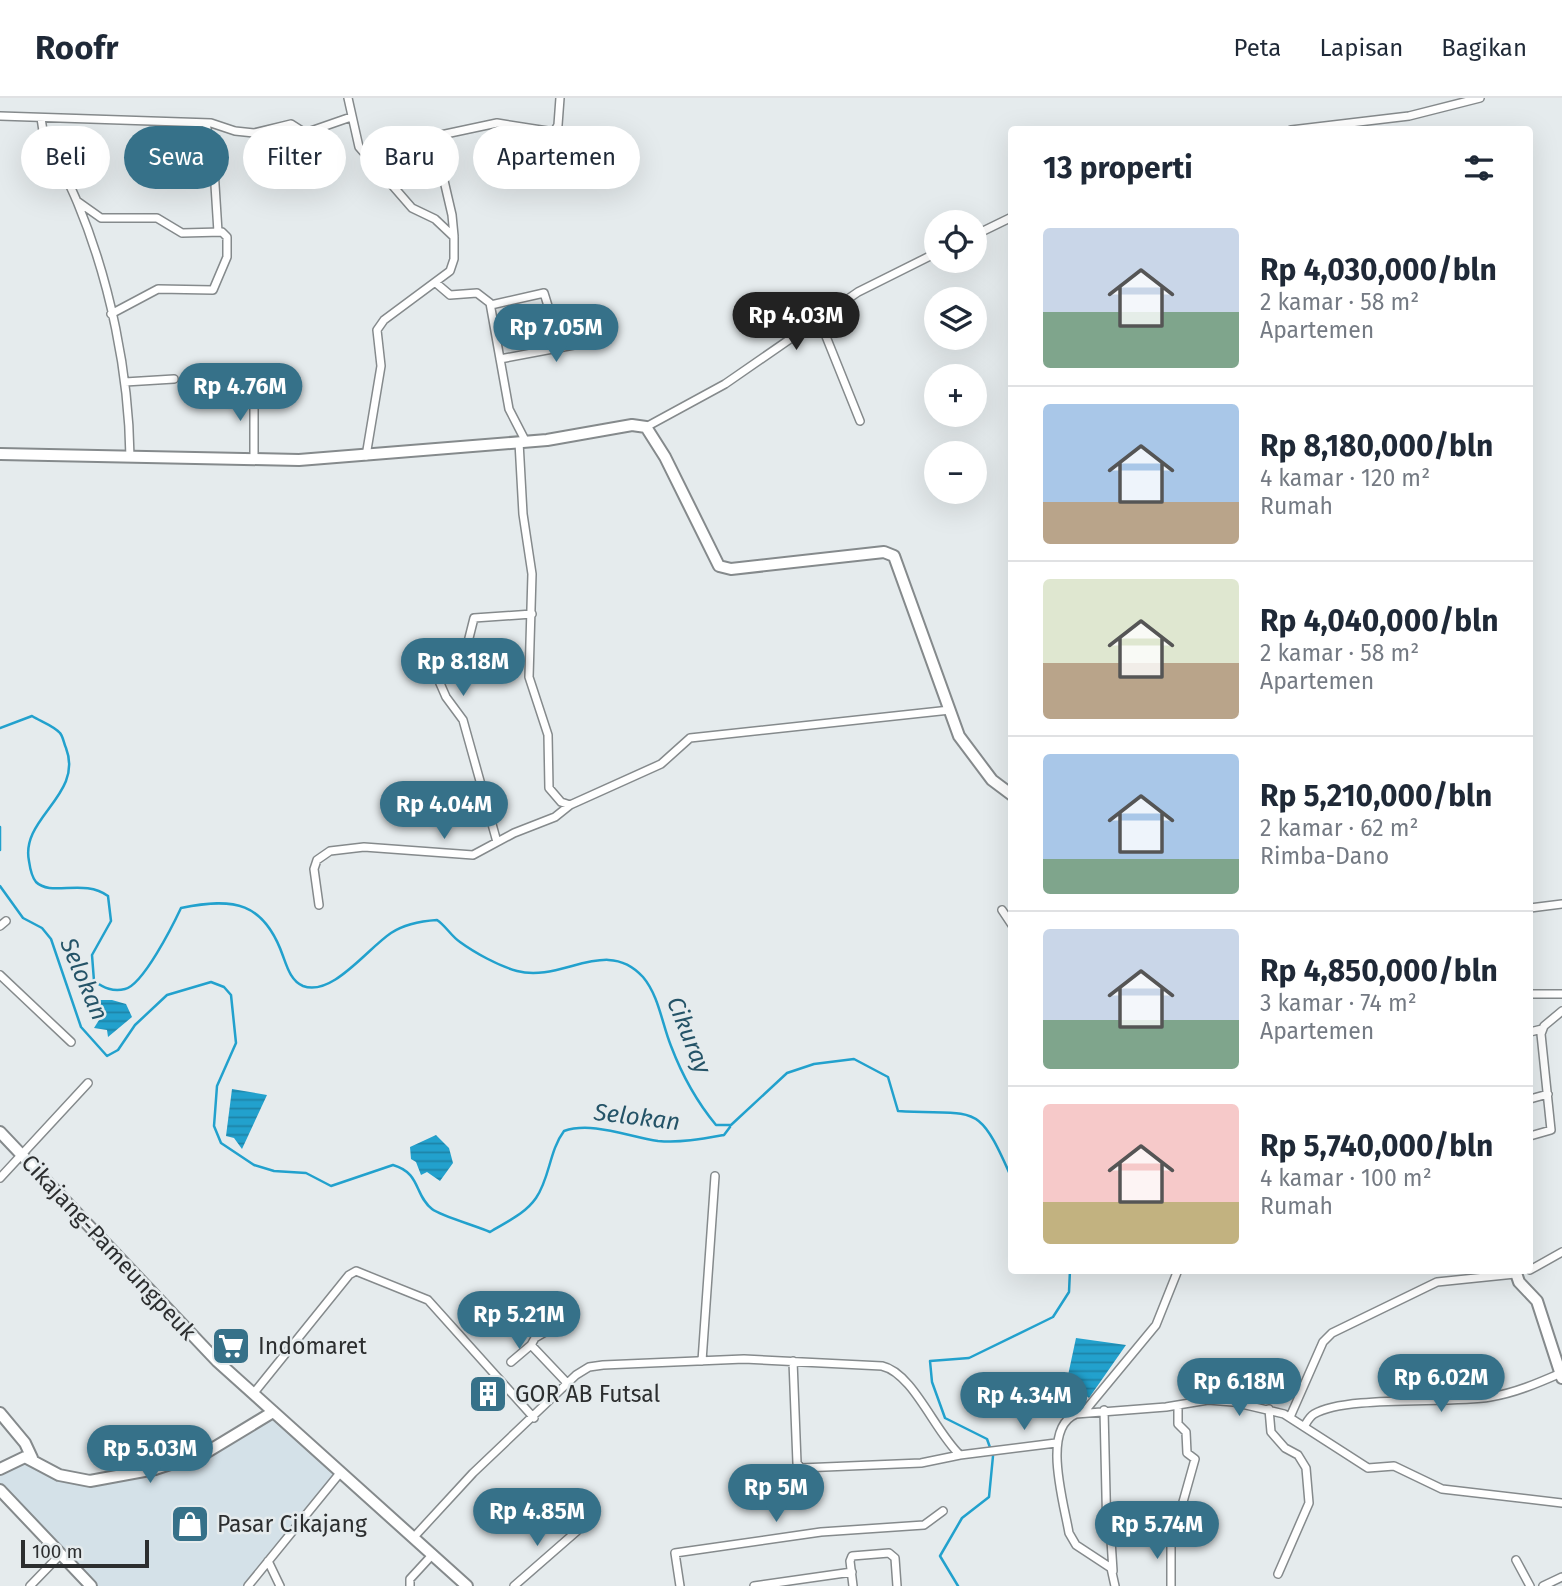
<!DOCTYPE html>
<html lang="id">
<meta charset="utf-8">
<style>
:root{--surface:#fff;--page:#f2f2f3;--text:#1f2937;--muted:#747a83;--line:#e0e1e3;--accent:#367189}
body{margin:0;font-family:"Fira Sans",sans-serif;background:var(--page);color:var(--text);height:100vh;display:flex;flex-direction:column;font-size:26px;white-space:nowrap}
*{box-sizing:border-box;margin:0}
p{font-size:23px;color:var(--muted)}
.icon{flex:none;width:38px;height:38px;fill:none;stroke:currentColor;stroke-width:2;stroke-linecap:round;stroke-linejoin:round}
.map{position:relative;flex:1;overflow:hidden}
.side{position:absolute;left:1008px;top:28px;width:525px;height:1148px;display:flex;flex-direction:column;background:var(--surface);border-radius:7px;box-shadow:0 7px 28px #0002}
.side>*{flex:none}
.top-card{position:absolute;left:21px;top:28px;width:665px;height:63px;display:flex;gap:14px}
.fabs{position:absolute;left:924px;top:112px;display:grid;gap:14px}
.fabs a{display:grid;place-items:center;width:63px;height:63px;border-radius:50%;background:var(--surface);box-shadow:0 7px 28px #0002;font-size:35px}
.scale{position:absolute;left:21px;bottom:18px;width:128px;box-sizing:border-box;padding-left:7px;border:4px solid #2c2e2f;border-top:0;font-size:19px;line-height:24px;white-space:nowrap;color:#2c2e2f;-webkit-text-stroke:5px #e5ebed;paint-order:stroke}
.price{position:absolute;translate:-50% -60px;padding:0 16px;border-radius:24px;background:var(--accent);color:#fff;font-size:23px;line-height:46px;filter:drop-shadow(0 2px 4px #0008)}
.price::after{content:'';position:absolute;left:50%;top:42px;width:21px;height:16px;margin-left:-10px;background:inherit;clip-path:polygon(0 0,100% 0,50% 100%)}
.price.current{background:#222;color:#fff}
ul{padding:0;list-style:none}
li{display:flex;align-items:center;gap:21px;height:175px;padding:0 35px}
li+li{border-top:2px solid var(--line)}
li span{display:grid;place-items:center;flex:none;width:196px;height:140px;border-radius:7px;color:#555}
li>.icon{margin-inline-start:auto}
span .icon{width:84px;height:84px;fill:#fffc;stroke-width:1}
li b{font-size:30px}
h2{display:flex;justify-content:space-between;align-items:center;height:84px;padding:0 35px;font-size:30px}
.chip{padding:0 24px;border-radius:32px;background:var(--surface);box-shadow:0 7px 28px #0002;font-size:24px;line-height:63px}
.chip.current{background:var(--accent);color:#fff}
header{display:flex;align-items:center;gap:42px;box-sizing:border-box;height:98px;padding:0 35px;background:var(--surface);border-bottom:2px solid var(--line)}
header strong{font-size:33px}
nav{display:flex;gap:38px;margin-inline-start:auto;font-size:24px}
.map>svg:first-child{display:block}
.built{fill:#d4e1e8}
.water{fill:url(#water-rules)}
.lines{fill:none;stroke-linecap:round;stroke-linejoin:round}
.stream{stroke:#22a1cd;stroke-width:2.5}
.street-casing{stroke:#858a8c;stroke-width:10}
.secondary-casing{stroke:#858a8c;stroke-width:14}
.primary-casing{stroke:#858a8c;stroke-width:14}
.street{stroke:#fff;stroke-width:7}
.secondary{stroke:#fff;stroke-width:10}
.primary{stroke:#fff;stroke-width:10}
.labels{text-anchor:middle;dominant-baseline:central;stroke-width:5;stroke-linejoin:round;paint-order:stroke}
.street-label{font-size:23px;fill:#2c2e2f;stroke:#e5ebed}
.poi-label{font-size:23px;fill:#2c2e2f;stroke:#e5ebed;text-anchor:start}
.water-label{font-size:24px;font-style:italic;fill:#245367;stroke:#e5ebed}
</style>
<header>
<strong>Roofr</strong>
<nav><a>Peta</a><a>Lapisan</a><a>Bagikan</a></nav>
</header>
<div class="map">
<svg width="1562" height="1488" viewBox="0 0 1562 1488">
<defs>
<pattern id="water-rules" width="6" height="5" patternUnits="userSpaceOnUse" patternTransform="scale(1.75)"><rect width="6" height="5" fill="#22a1cd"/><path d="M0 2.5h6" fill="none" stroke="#1e84a7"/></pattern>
</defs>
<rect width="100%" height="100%" fill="#e5ebed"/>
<path class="built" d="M273 1314 340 1375 248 1488H91L0 1392V1372L25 1359 90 1383 207 1354Z"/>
<path class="water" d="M92 902H112L126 906 132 919 108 939 107 932 94 930 99 922Z
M232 991 267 997 242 1051 234 1040 226 1038Z
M436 1037 449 1050 453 1065 440 1083 427 1074 421 1077 416 1064 411 1061 410 1049Z
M1076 1240 1126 1247 1089 1300 1067 1282Z"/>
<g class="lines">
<path class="stream" d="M0 630 32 618C40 623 54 628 60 635 63 638 64 646 66 650 84 697 20 720 29 763 30 770 31 778 36 784 51 799 84 780 108 798L111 823 92 857 94 883C104 890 113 894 125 891 143 887 173 827 181 810 234 799 264 804 283 858 287 869 291 883 303 888 332 899 367 851 391 835 403 827 422 823 437 822 446 828 451 838 460 844 475 855 499 868 517 873 562 885 606 838 643 879 659 898 662 926 671 948 682 977 697 1004 716 1027H731L787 975 814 966 854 961 888 979 898 1013C978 1018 977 1001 1012 1081
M0 729V752
M0 788 23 820 42 830 51 841 81 929 107 958 118 952 135 927 167 897 211 884 224 889 231 897 236 945 217 988 214 1028 221 1045 254 1067 274 1073 306 1075 331 1088 393 1067C421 1075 414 1097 432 1111 441 1118 477 1128 490 1134 506 1124 525 1116 536 1100 550 1080 549 1053 564 1033 592 1023 629 1039 658 1043 681 1045 702 1041 724 1037L730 1029
M958 1488 940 1458 962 1420 989 1399 993 1358 987 1341 945 1320 932 1284 930 1263 969 1260 1053 1219 1069 1194 1070 1172"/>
<defs>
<path id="street" d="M348 0 359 49 412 110 435 121 454 139V161L450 173 384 222 377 232 381 268 366 358
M0 18 211 25 235 33 254 35 291 26 305 35 351 19
M41 20 43 33C54 57 68 81 78 106 110 183 129 276 130 359
M206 25 214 71 218 134
M1291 32 1409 18 1480 0
M77 103 101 120H157L182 135 222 134 227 139V159L213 192 158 191 111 216
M975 137 1012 119
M454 138 452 117 435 44 436 38 497 25 554 34 558 27 560 0
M436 185 450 197 477 195 490 205 509 311 526 344
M491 207 544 195 561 250
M819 221 860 323
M500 261 606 241
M125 284 174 281
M646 329 725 286 858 194 936 155
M519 344 523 416 532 476 529 579 548 637 549 690 561 704 570 707
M254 361V290
M497 744 463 622 446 599 425 551 429 548H467L474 520 532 516
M319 807 314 771 317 762 330 753 364 749 473 757 514 735 555 719 570 707 661 666 690 640 950 612
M1530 810 1562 806
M1002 812 1012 827
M0 828 6 823
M0 877 71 944
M1530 896H1562
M1530 934 1542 931
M1530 1001 1548 996
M1530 1038 1551 1032 1541 936 1544 928 1562 913
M0 1080 88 985
M1530 1172 1562 1154
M559 1226 535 1240 531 1247 568 1286
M702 1263 715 1078
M793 1263 797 1365 801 1370 921 1365 960 1357
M511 1264 531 1247
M253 1296 349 1177 356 1173 428 1202 534 1320
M1269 1311 1271 1334 1285 1350 1298 1357 1306 1370 1309 1405 1278 1476
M1104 1312 1107 1438 1112 1442 1169 1439 1174 1436 1195 1361 1187 1355 1186 1334 1178 1326V1308
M1084 1314 1156 1227 1178 1172
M1290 1319 1323 1244 1332 1235 1437 1184 1515 1176
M1304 1329C1307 1324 1309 1319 1314 1316 1346 1297 1448 1306 1490 1299 1515 1295 1538 1285 1561 1275
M414 1439 473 1375 576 1277 589 1269 603 1267 744 1261 882 1268C913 1275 935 1334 960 1357L1056 1345
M1171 1439V1488
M1111 1442 1113 1473
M1516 1462 1530 1488
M268 1463 280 1488
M30 1488 60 1457
M248 1488 340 1375
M410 1488V1481L433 1456
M514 1488 577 1433
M680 1488 675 1455 821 1434 924 1427 943 1413
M754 1488 852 1474
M853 1488 850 1463 852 1458 889 1455 895 1460 897 1488
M1115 1488 1111 1470 1076 1447 1069 1435C1064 1405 1041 1330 1076 1316L1166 1309 1208 1302 1233 1304 1284 1316 1368 1370 1394 1368 1442 1391 1562 1405
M1543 1488 1562 1479"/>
<path id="secondary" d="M0 356 299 362 547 342 632 327 646 329 665 359 719 468 731 471 884 454 894 458 959 638 992 682 1012 697
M1515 1172 1519 1184 1537 1203 1562 1280
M0 1315 25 1345 32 1360
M0 1371 25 1359 59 1377 90 1383 155 1371 207 1354 273 1314
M0 1392 91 1488"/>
<path id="primary" d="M0 1034 217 1263 467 1488"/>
</defs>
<use href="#street" class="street-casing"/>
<use href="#secondary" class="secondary-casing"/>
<use href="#primary" class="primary-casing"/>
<use href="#street" class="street"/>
<use href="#secondary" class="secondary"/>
<use href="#primary" class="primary"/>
</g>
<defs>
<symbol id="supermarket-square" viewBox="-11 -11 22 22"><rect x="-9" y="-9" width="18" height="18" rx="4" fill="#367189" stroke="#e5ebed"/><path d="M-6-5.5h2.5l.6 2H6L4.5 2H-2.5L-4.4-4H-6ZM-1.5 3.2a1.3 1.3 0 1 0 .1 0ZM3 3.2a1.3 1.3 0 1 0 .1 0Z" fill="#fff"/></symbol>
<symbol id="building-square" viewBox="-11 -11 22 22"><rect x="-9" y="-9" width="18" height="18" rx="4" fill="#367189" stroke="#e5ebed"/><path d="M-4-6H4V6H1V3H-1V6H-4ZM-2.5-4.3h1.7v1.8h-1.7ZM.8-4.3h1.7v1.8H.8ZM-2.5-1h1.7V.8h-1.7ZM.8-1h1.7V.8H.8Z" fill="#fff"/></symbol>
<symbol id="shop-square" viewBox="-11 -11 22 22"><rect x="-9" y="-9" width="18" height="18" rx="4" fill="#367189" stroke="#e5ebed"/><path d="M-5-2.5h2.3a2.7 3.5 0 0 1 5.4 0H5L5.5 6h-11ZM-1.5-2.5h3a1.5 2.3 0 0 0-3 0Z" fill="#fff"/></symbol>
</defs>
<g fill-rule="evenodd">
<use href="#supermarket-square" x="209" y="1226" width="44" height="44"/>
<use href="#building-square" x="466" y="1274" width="44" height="44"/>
<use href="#shop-square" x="168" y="1404" width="44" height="44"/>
</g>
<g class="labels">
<g class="street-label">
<text transform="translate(109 1149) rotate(47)">Cikajang-Pameungpeuk</text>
</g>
<g class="poi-label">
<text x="258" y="1248">Indomaret</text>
<text x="515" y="1296">GOR AB Futsal</text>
<text x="217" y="1426">Pasar Cikajang</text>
</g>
<g class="water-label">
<text transform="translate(84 881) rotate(67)">Selokan</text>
<text transform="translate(689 937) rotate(68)">Cikuray</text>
<text transform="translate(637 1019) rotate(7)">Selokan</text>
</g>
</g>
</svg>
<div class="fabs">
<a><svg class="icon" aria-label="locate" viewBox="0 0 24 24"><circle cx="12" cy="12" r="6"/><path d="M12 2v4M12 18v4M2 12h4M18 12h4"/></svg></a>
<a><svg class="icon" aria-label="layers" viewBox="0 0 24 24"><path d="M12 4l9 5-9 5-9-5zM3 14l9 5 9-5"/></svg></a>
<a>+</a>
<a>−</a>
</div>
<div class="scale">100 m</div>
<b class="price current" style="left:796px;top:254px">Rp 4.03M</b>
<b class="price" style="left:556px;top:266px">Rp 7.05M</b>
<b class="price" style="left:240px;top:325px">Rp 4.76M</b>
<b class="price" style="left:463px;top:600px">Rp 8.18M</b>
<b class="price" style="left:444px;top:743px">Rp 4.04M</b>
<b class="price" style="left:519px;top:1253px">Rp 5.21M</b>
<b class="price" style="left:1441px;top:1316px">Rp 6.02M</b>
<b class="price" style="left:1239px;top:1320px">Rp 6.18M</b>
<b class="price" style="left:1024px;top:1334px">Rp 4.34M</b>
<b class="price" style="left:150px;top:1387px">Rp 5.03M</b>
<b class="price" style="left:776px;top:1426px">Rp 5M</b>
<b class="price" style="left:537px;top:1450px">Rp 4.85M</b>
<b class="price" style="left:1157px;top:1463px">Rp 5.74M</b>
<div class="top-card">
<a class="chip">Beli</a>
<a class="chip current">Sewa</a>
<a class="chip">Filter</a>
<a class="chip">Baru</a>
<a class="chip">Apartemen</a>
</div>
<section class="side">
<h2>13 properti<svg class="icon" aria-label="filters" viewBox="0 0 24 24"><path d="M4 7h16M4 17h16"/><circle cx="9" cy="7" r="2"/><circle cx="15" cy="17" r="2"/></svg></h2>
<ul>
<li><span style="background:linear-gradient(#c9d6e8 60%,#7fa58c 0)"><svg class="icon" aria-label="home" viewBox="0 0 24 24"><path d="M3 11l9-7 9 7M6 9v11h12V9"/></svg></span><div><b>Rp 4,030,000/bln</b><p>2 kamar · 58 m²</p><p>Apartemen</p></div></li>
<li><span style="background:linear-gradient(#a9c7e8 70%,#b9a48a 0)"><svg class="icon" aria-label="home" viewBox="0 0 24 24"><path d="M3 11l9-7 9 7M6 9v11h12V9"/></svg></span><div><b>Rp 8,180,000/bln</b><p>4 kamar · 120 m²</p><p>Rumah</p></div></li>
<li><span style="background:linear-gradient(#dfe7d0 60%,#b9a48a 0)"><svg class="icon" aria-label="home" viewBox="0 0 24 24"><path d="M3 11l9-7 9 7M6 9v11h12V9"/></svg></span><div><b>Rp 4,040,000/bln</b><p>2 kamar · 58 m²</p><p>Apartemen</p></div></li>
<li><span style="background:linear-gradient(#a9c7e8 75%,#7fa58c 0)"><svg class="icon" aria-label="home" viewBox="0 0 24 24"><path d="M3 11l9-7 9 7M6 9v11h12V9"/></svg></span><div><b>Rp 5,210,000/bln</b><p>2 kamar · 62 m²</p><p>Rimba-Dano</p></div></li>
<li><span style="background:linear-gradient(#c9d6e8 65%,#7fa58c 0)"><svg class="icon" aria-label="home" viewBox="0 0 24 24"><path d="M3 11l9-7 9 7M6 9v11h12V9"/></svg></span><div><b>Rp 4,850,000/bln</b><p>3 kamar · 74 m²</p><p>Apartemen</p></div></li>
<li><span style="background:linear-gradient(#f6c9c9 70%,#c2b280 0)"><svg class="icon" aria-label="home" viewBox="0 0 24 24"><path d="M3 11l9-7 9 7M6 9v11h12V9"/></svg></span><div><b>Rp 5,740,000/bln</b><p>4 kamar · 100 m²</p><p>Rumah</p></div></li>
</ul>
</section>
</div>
